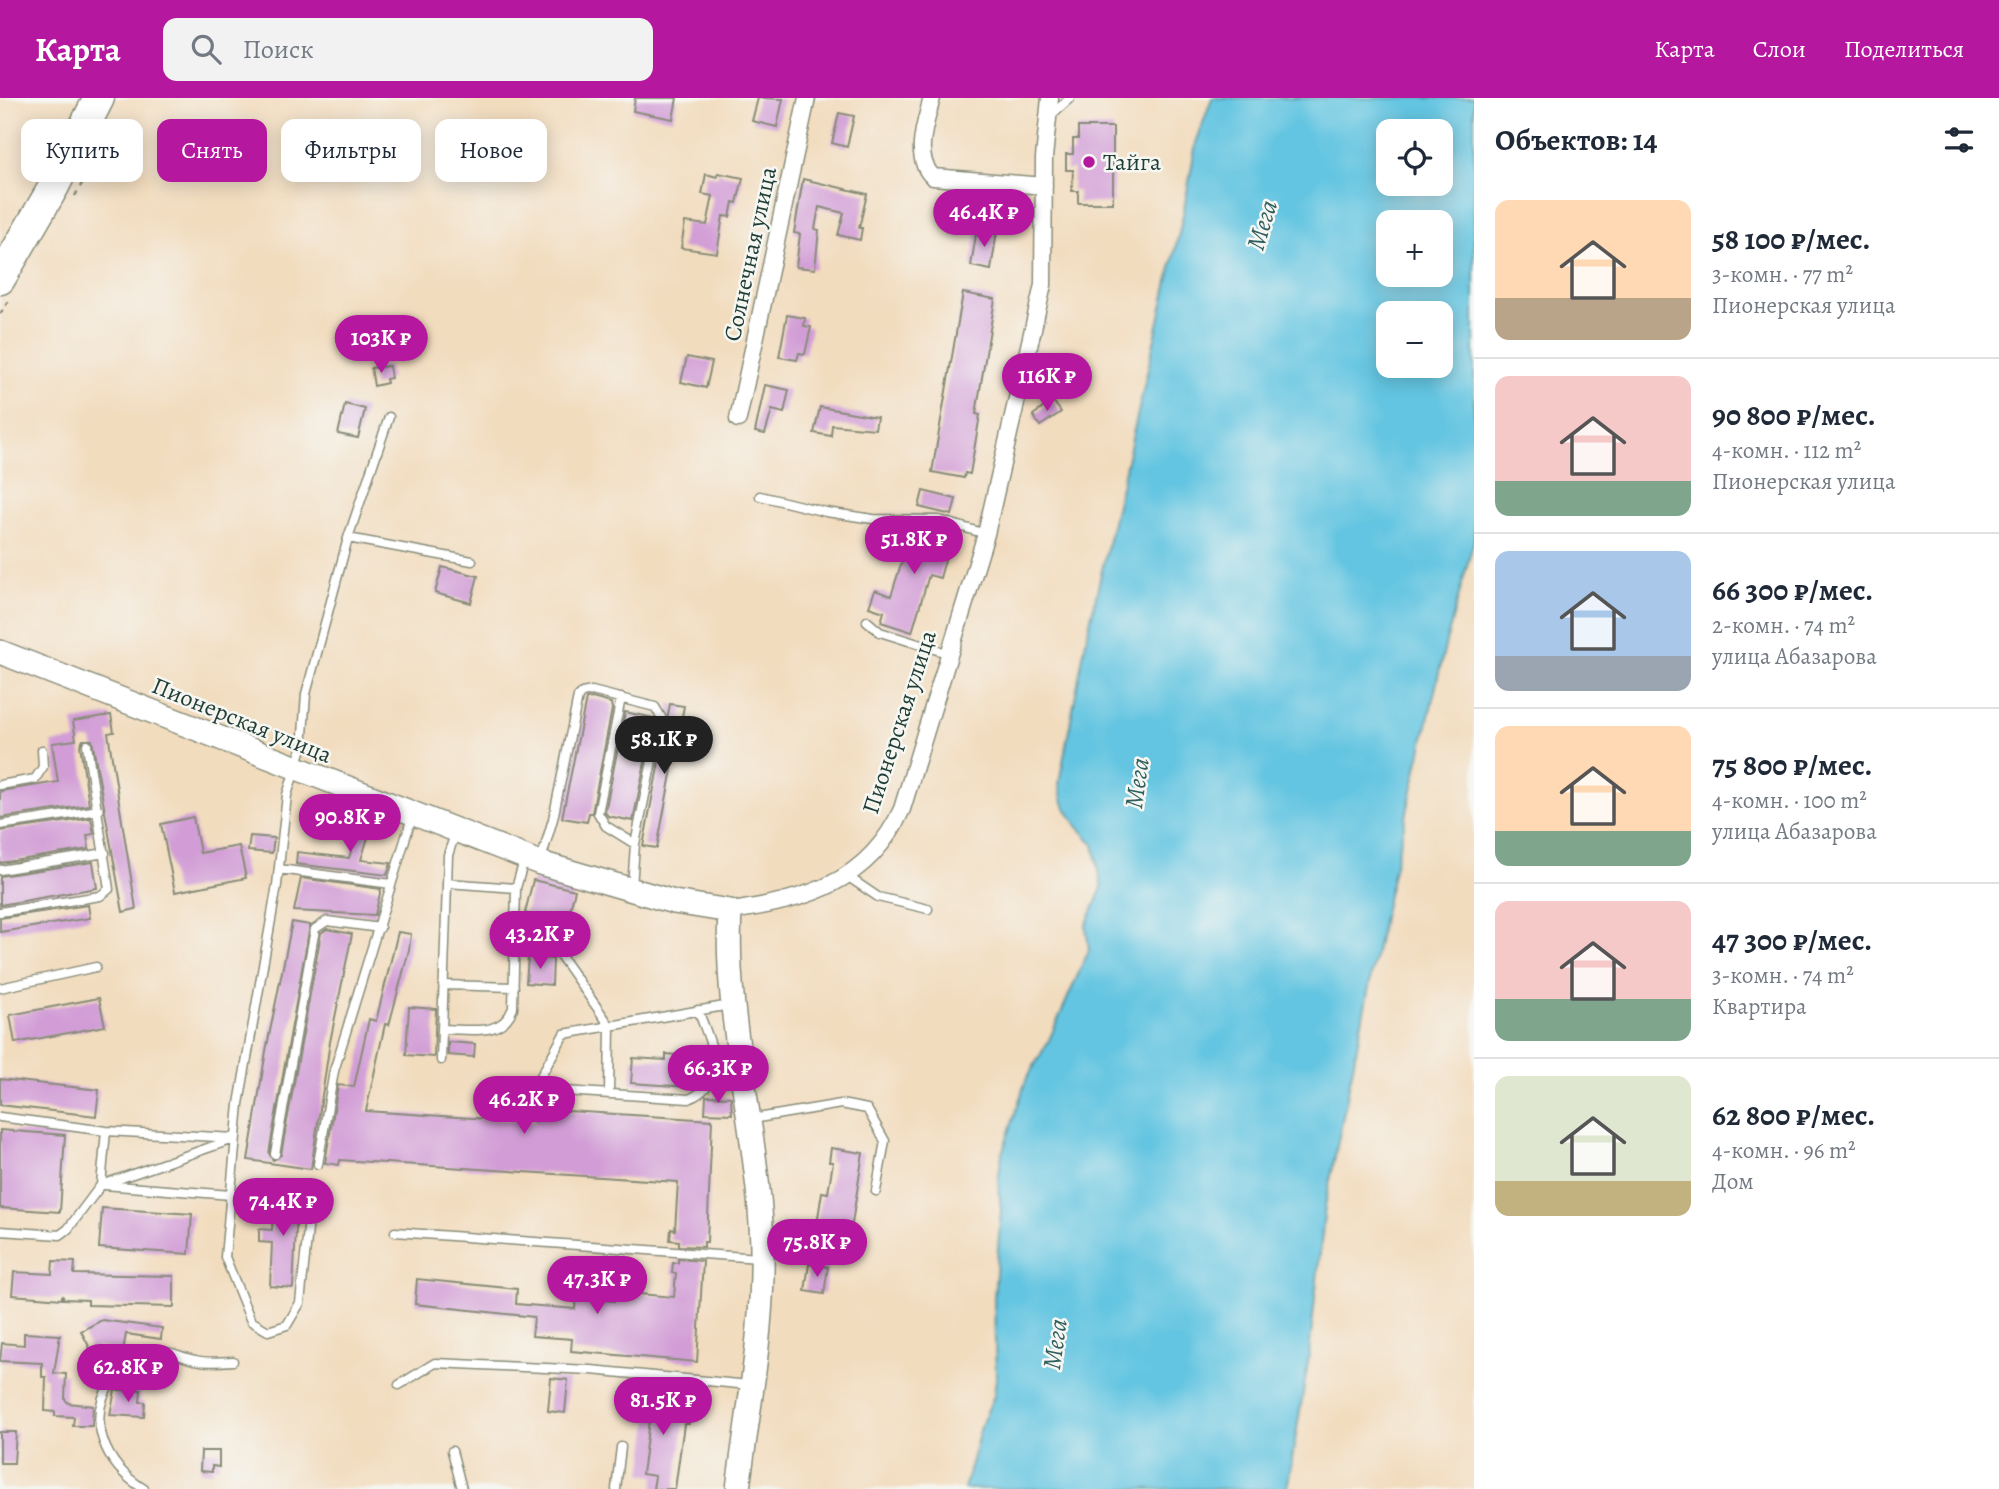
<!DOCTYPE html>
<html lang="ru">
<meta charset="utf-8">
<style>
:root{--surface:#fff;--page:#f2f2f3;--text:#1f2937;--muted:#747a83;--line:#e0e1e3;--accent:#b5179e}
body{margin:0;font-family:Alegreya,serif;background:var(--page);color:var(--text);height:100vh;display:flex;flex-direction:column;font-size:26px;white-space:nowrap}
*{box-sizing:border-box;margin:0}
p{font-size:23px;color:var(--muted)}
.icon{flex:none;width:38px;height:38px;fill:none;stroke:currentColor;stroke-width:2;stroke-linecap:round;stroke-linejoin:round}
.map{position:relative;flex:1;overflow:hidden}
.drawer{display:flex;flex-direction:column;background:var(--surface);width:525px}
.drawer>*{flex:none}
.hud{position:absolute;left:21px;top:21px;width:665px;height:63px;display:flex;gap:14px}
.controls{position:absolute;left:1376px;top:21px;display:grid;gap:14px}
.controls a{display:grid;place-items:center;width:77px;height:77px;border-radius:14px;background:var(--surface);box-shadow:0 4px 18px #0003;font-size:35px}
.price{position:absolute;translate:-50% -60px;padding:0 16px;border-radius:24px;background:var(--accent);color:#fff;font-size:23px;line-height:46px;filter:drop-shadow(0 2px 4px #0008)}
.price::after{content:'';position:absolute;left:50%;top:42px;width:21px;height:16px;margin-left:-10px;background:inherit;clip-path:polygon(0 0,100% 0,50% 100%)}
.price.selected{background:#222;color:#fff}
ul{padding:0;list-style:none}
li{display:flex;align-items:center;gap:21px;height:175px;padding:0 21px}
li+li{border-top:2px solid var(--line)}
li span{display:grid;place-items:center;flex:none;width:196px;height:140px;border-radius:14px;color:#555}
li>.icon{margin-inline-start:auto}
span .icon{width:84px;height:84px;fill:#fffc;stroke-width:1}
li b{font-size:30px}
h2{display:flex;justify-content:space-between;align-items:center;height:84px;padding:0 21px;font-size:30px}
.chip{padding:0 24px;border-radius:14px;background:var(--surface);box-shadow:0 4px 18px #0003;font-size:24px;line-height:63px}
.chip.selected{background:var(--accent);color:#fff}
header{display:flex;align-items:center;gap:42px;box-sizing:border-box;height:98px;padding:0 35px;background:var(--accent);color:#fff}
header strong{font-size:33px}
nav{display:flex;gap:38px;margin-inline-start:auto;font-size:24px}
.search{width:490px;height:63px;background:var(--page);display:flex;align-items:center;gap:18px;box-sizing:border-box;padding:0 24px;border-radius:14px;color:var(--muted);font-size:26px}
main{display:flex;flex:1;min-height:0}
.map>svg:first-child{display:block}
.water{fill:#63c5e1;stroke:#41818a;stroke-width:2;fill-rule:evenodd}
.building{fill:#d29dd6}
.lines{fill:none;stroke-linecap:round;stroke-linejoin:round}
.lane-casing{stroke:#888c79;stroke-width:11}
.street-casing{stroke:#888c79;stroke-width:19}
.secondary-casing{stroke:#888c79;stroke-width:26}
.highway-casing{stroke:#888c79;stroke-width:33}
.path{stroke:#888c79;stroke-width:2.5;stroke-dasharray:5 5;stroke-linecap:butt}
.lane{stroke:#fff;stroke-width:8}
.street{stroke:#fff;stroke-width:16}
.secondary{stroke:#fff;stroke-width:23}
.highway{stroke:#fff;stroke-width:30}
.poi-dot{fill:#b5179e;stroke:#f6f6f2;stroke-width:2.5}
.labels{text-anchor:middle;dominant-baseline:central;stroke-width:5;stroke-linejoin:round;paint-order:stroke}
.poi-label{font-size:24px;fill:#1f3d34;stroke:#f6f6f2;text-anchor:start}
.street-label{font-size:24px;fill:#1f3d34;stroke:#f6f6f2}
.water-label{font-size:26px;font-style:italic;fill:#305f5f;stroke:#f6f6f2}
</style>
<header>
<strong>Карта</strong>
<div class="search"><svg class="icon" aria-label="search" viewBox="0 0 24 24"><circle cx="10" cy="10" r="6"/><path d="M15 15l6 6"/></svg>Поиск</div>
<nav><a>Карта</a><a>Слои</a><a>Поделиться</a></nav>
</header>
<main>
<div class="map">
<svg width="1474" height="1391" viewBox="0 0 1474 1391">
<rect width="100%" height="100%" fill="#f6f6f2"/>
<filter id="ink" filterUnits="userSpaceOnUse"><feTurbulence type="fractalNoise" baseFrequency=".0143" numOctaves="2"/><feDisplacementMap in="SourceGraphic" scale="14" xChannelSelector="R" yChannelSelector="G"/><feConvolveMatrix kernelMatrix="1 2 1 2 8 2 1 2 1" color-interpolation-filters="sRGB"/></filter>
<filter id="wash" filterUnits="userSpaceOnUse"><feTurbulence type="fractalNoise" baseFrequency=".00686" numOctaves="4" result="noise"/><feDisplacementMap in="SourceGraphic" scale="28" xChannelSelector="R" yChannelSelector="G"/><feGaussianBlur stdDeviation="1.57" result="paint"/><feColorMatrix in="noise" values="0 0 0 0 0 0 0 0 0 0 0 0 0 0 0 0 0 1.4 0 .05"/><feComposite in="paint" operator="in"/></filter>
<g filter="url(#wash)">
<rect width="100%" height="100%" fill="#f2dcbe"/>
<path class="water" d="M1212 0H1474V442L1446 544 1383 819 1325 1108 1308 1265 1287 1391H964L982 1325 994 1298 996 1280 994 1200 1001 1112 998 1083 1002 1056 1026 982 1049 942 1089 852 1086 828 1102 790 1094 746 1077 728 1063 705 1059 685 1086 542 1182 122 1196 45ZM1388 33H1440V86H1388ZM1388 124H1440V177H1388ZM1388 215H1440V268H1388Z"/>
<g id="blocks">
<path class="building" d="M635 0H677L673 21 633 13Z
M758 0 783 1 777 29 752 23Z
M839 15 854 18 847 49 832 45Z
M1078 29H1113V105H1078V93H1072L1073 72H1066V56H1073V41H1078Z
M718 75 743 80 737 105 733 104 730 119 723 118 717 155 681 150 685 124 707 127 713 98 702 96 706 76 717 79Z
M803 81 867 96 859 130H862L860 142 838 137 844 115 819 109 815 131 819 132 815 171 796 169 800 136 794 135Z
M977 130 997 133 991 172 971 168Z
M963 195 995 201 976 316 980 317 970 376 965 375 964 380 932 374Z
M787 217 805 220 804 228 811 229 805 256 799 255 797 262 779 259Z
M687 259 712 264 706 290 681 284Z
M389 268 391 280 386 281 387 285 374 288 371 270Z
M765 287 789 292 784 315 772 312 765 336 755 334Z
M1053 303 1061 314 1040 328 1033 317Z
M345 306 365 311 358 340 338 336Z
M820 309 877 319 875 331 832 327 831 338 814 335Z
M923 393 956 401 952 417 919 409Z
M913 428 938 429 953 433 940 480 929 477 912 534 881 524 884 514 869 509 875 492 891 498Z
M442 469 478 478 471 505 435 495Z
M592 600 611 605 612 611 592 715H589L587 724 562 720 586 601Z
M670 606 684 608 657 750 643 748Z
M625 614 654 620 633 723 608 718 605 714Z
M111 617 114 634 108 635 136 811 123 814 92 642H83L80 647 89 707 0 720V693L58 684 52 645 76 642 73 623Z
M362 718 380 723 376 735 370 733 361 762 391 765 387 777 296 766 297 754 349 760Z
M193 719 200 755 239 748 246 780 175 794 161 726Z
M91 720 94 736 87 737 89 751 0 765V733Z
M250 738 274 740 272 755 248 753Z
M93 764 97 790 0 807V778Z
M301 780 381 791 375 817 294 813Z
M533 782 575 792 566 829 525 815Z
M88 807 90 820 0 834V820Z
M292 824 310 827 269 1055 273 1062 281 1057 321 835 327 831 352 836 330 944 311 1071 248 1062 266 953Z
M398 834 411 836 409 852 389 927 385 926 366 1013 535 1024 536 1011 712 1022 707 1144H704V1149L679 1148V1143L670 1142 671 1131 675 1132 678 1084 340 1062 339 1067 325 1065 338 987 354 989 369 921 376 923Z
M528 859 553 861 552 887 526 885Z
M99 900 105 928 15 945 10 917Z
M409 909 436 911 434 959 406 957Z
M448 944 475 946 474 959 448 957Z
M666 956 687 958 686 964H691L689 989 631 985 633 960 666 962Z
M0 981 99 992 96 1018 0 1007Z
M706 998 731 999 732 1016 705 1015Z
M0 1032 65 1037 60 1114 0 1110Z
M831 1050 863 1055 851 1132 817 1126 822 1094 828 1095 833 1064H829Z
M274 1092 298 1093 293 1190 270 1188 272 1145 259 1144V1131L272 1132Z
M102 1110 192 1116 189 1156 99 1150Z
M792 1125 812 1129 807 1161 786 1157Z
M678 1161 703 1163 697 1264 571 1253 572 1241 532 1238 534 1219 415 1206 417 1181 517 1191 516 1206 575 1211 576 1200 614 1203 615 1194 674 1199 676 1175H672L673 1165H678Z
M53 1163 75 1164 74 1176 174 1178V1209L88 1207V1202L64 1201 62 1197V1201L12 1197 14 1174 52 1176Z
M809 1166 828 1169 824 1196 805 1193Z
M102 1222 162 1230 161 1241 126 1236 123 1253 96 1249 94 1258 81 1233Z
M24 1235 60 1237 54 1275 66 1276 65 1301 68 1305 93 1308 92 1328H73L74 1319 55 1318V1314L45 1313 46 1279H42V1265L0 1263 2 1245 24 1247Z
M551 1280 568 1282 565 1315 548 1313Z
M115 1292H141L140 1304H145L144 1319 110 1317Z
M639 1296 691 1301 689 1326H684L675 1391H653L655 1378 642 1376 649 1323 637 1321Z
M0 1334H16L14 1365H0Z
M201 1353H219V1369L212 1368V1374L200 1373Z"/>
</g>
</g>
<g filter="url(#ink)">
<use href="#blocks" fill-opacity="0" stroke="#888c79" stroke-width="2"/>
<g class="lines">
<defs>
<path id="lane" d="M1049 19 1070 0
M760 398 826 414 873 421 939 422 986 436
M348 440 472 463
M867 523 880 534 950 556
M621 600 598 715 606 728 635 746
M0 687 35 681 43 669 42 652
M0 727 99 712
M541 762 553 721 578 599 582 595 592 593 655 609 661 619 635 746 632 790
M279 771 391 786
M0 772 105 755
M847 778 878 799 928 811
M447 785 516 790
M0 814 100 798 109 791 87 647
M539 833 560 857 610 928 609 996
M443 887 514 889
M0 890 96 869
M442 931C469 931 502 940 513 910L516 790 525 759
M441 962 448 757 455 736
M533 991 689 1001C731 982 710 945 698 912
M524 1009 564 936 730 907
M0 1019 106 1033 235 1040
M752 1021 841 1006 867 1011 885 1043 876 1093
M275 1056 315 831 327 823 380 830
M318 1066 334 973 412 719
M101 1087 231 1042
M104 1087 231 1097
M312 1094 300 1205 287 1227 268 1233 251 1223 225 1159 239 1006 277 787 287 697 302 650 306 596 348 440 389 319
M0 1133 60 1137 68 1131 101 1087 106 1033
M395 1134 759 1160
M399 1287 435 1265 591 1272 749 1287
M452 1353 462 1391
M144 1391C105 1367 84 1321 113 1281 122 1270 134 1259 147 1254 163 1249 180 1259 195 1262 207 1265 220 1264 233 1263
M616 1391 621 1349"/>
<path id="street" d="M932 0C926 24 912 59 933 79L1044 88
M738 321 807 0
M730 813C804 803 869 785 902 711L986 436 1043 187 1044 60 1050 0"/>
<path id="secondary" d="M0 554 540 765 674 804 730 813C724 919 755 1021 761 1126 767 1214 749 1304 738 1391"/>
<path id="highway" d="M0 181 53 90 99 0"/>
</defs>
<use href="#lane" class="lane-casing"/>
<use href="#street" class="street-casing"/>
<use href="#secondary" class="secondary-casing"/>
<use href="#highway" class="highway-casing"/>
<path class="path" d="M75 98 105 44
M0 216 10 201"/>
<use href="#lane" class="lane"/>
<use href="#street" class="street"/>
<use href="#secondary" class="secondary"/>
<use href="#highway" class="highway"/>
</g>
</g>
<circle class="poi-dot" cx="1089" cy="64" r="7"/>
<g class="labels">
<g class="poi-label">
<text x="1103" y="64">Тайга</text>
</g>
<g class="street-label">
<text transform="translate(750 156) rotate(-78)">Солнечная улица</text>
<text transform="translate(242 622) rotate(22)">Пионерская улица</text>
<text transform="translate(899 624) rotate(-72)">Пионерская улица</text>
</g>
<g class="water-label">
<text transform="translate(1262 127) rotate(-73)">Мега</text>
<text transform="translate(1137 685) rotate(-82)">Мега</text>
<text transform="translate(1055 1246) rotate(-82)">Мега</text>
</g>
</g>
</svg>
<div class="controls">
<a><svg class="icon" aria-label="locate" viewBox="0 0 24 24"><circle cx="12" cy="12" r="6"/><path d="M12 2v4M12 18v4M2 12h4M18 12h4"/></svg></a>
<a>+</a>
<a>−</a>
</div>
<b class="price" style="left:984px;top:151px">46.4K ₽</b>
<b class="price" style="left:381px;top:277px">103K ₽</b>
<b class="price" style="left:1047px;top:315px">116K ₽</b>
<b class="price" style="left:914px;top:478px">51.8K ₽</b>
<b class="price selected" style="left:664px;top:678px">58.1K ₽</b>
<b class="price" style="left:350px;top:756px">90.8K ₽</b>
<b class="price" style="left:540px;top:873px">43.2K ₽</b>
<b class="price" style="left:718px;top:1007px">66.3K ₽</b>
<b class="price" style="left:524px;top:1038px">46.2K ₽</b>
<b class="price" style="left:283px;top:1140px">74.4K ₽</b>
<b class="price" style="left:817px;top:1181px">75.8K ₽</b>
<b class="price" style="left:597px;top:1218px">47.3K ₽</b>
<b class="price" style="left:128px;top:1306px">62.8K ₽</b>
<b class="price" style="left:663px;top:1339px">81.5K ₽</b>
<div class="hud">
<a class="chip">Купить</a>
<a class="chip selected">Снять</a>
<a class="chip">Фильтры</a>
<a class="chip">Новое</a>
</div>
</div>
<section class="drawer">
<h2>Объектов: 14<svg class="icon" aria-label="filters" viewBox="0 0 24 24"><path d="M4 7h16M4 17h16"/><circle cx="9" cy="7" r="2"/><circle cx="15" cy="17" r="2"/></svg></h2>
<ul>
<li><span style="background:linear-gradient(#ffd9b3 70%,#b9a48a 0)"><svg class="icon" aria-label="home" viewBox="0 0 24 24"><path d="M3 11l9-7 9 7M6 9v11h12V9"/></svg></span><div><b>58 100 ₽/мес.</b><p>3-комн. · 77 m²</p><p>Пионерская улица</p></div></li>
<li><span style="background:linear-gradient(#f6c9c9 75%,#7fa58c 0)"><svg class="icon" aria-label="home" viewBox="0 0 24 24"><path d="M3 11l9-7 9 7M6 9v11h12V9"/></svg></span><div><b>90 800 ₽/мес.</b><p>4-комн. · 112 m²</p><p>Пионерская улица</p></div></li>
<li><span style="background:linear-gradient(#a9c7e8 75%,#9aa5b1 0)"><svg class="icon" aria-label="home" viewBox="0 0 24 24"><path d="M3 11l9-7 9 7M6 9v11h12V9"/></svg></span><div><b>66 300 ₽/мес.</b><p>2-комн. · 74 m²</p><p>улица Абазарова</p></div></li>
<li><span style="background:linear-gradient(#ffd9b3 75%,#7fa58c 0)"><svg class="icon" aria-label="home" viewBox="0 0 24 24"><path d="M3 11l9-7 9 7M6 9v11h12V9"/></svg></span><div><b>75 800 ₽/мес.</b><p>4-комн. · 100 m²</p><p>улица Абазарова</p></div></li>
<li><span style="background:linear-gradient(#f6c9c9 70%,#7fa58c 0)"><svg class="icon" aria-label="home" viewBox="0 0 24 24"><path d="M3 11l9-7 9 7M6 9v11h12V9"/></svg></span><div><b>47 300 ₽/мес.</b><p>3-комн. · 74 m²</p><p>Квартира</p></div></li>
<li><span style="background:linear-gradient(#dfe7d0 75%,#c2b280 0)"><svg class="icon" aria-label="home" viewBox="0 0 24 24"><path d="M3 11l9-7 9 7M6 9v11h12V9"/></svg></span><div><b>62 800 ₽/мес.</b><p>4-комн. · 96 m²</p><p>Дом</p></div></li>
</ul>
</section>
</main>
